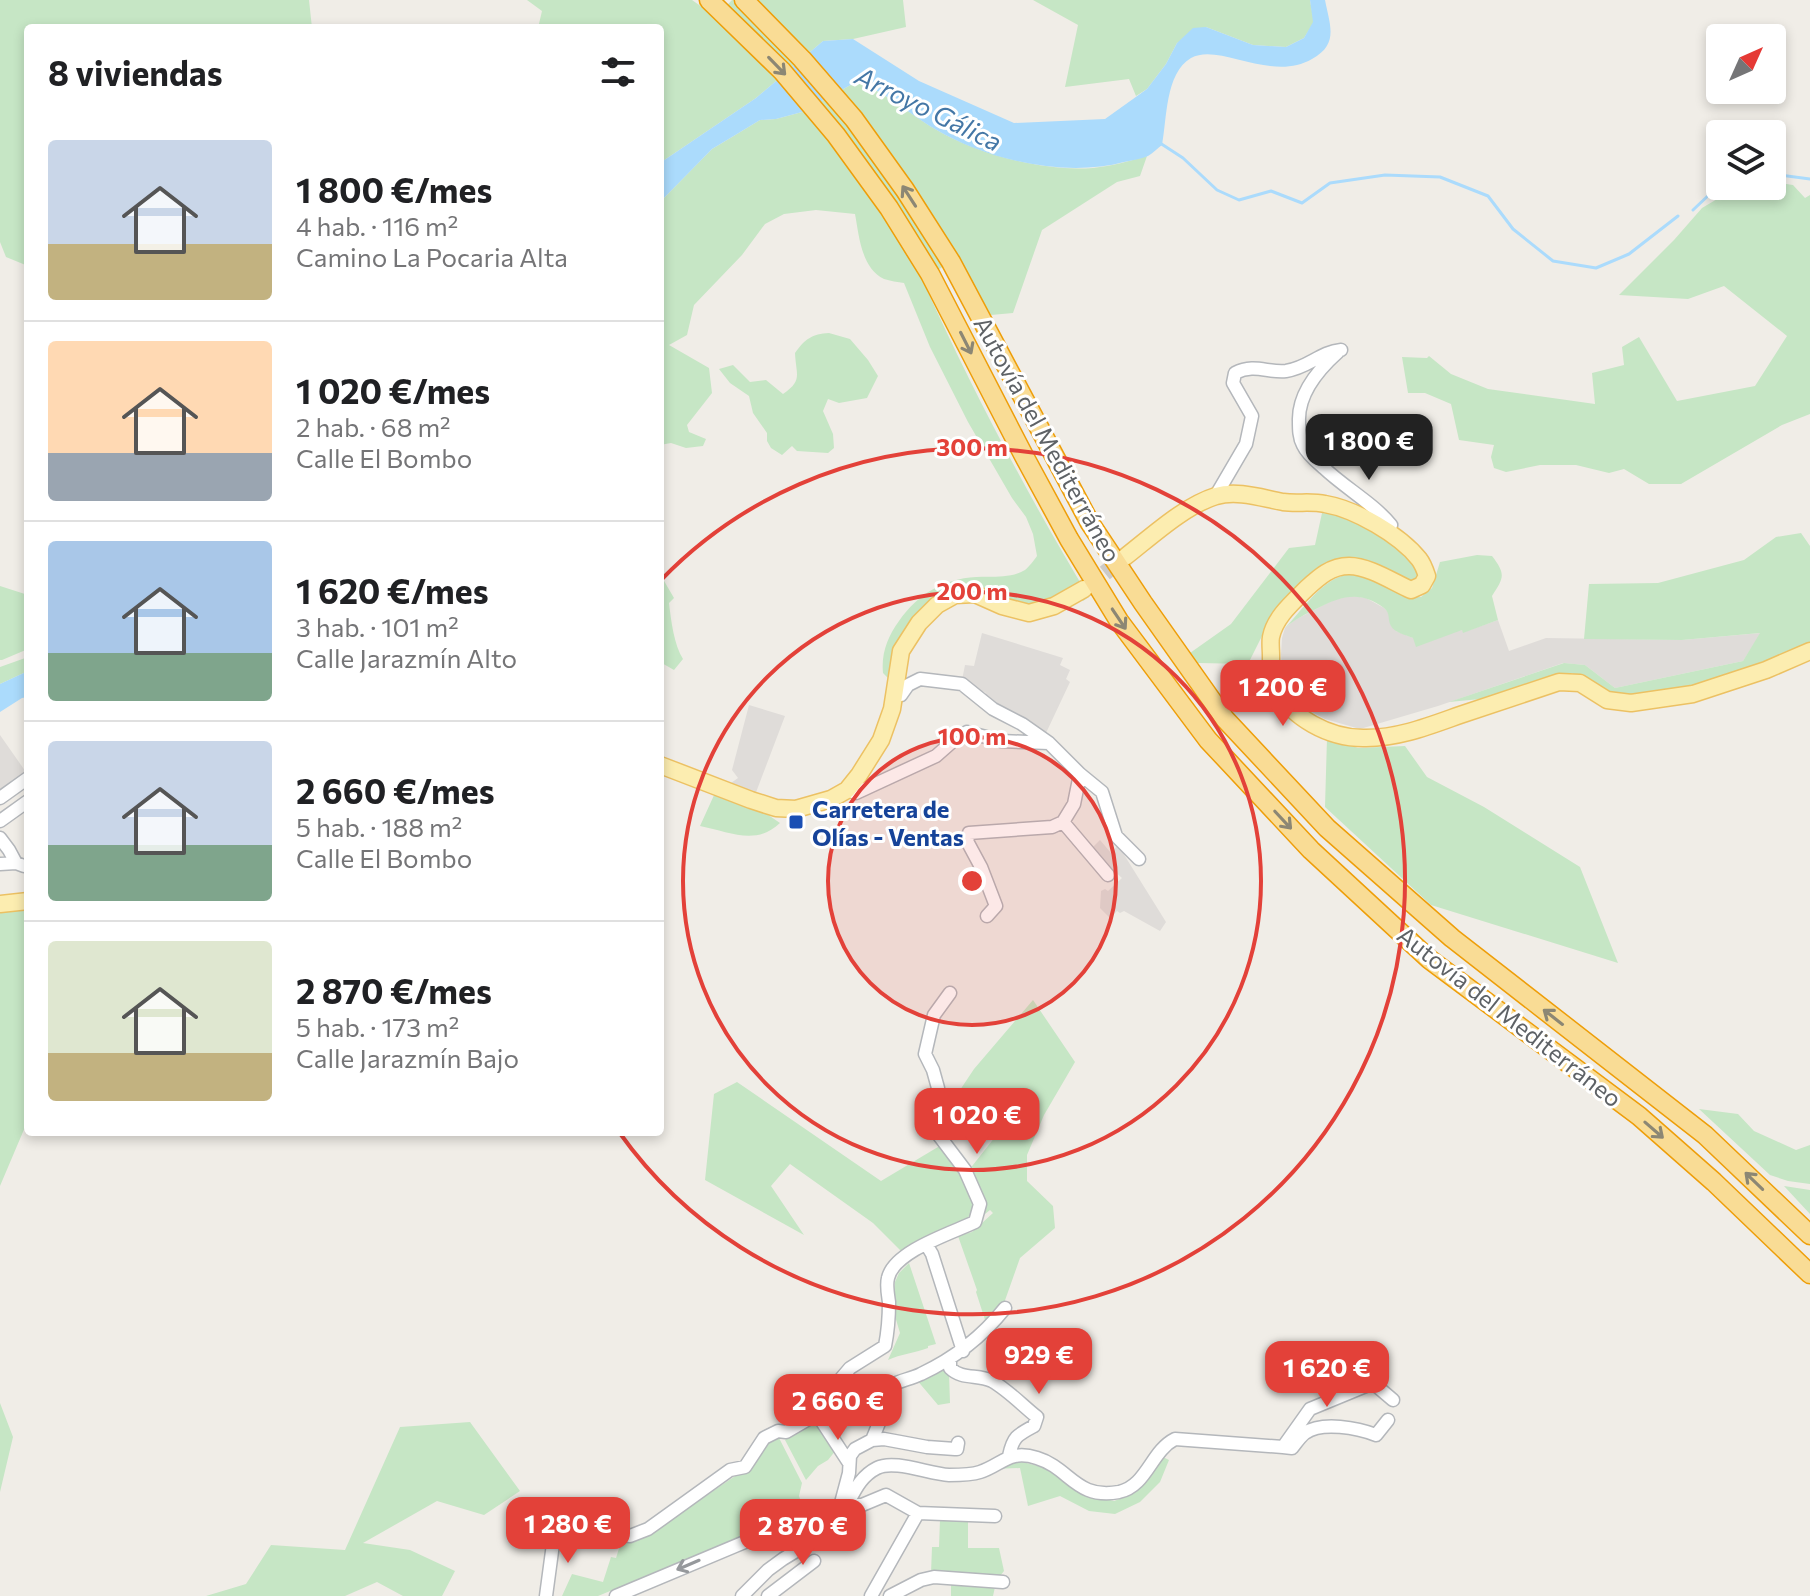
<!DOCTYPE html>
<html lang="es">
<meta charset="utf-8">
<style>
:root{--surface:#fff;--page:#f6f6f6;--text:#202124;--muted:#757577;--line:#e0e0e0;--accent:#e34139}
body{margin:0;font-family:Commissioner,sans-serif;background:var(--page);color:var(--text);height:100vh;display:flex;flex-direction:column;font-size:30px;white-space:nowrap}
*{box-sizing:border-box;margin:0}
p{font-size:26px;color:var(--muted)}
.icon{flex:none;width:44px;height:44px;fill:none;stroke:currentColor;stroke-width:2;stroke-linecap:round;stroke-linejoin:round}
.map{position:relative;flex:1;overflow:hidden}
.drawer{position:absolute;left:24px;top:24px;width:640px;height:1112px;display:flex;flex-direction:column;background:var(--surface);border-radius:8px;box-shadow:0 4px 12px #0003}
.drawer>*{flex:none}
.needle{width:52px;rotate:45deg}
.buttons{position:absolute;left:1706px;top:24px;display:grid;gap:16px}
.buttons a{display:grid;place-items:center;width:80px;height:80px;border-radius:8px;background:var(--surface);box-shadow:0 4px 12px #0003;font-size:40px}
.price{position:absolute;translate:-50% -68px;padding:0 18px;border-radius:16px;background:var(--accent);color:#fff;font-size:26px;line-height:52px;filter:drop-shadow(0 2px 4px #0008)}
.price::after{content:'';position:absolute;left:50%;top:48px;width:24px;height:18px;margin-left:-12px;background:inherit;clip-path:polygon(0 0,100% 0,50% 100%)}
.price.active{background:#222;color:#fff}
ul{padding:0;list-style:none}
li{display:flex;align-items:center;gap:24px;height:200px;padding:0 24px}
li+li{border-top:2px solid var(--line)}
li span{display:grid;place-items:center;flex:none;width:224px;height:160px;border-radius:8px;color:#555}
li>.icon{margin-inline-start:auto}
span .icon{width:96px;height:96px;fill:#fffc;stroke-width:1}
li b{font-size:34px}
h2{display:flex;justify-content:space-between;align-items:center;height:96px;padding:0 24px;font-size:34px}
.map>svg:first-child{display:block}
.industrial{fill:#dfdcd9}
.green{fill:#c6e6c5}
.water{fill:#abdbfc}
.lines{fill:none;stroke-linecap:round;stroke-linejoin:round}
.stream{stroke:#abdbfc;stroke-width:3}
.major-tunnel{stroke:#cccac7;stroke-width:16;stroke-dasharray:16 8;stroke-linecap:butt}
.minor-casing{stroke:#b4b7bb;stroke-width:15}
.major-casing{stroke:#ecc163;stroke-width:19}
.highway-casing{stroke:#ee9e09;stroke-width:21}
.minor{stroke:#fff;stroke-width:12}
.major{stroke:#fcedb0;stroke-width:16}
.highway{stroke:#f9dc95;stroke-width:18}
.oneway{stroke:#8c8774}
.oneway2{stroke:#96999c}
.ring{fill:none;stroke:#e34139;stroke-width:4}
.transit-dot{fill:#1a4fb4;stroke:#fff;stroke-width:3}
.labels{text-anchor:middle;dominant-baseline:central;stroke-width:6;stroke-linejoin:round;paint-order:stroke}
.street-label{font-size:24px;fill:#5e6266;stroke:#fff}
.transit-label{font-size:24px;font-weight:bold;fill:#164399;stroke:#fff;text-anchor:start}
.water-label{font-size:26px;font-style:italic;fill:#4477a6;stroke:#fff}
.centre{fill:#e34139;stroke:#fff;stroke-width:4}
.ring-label{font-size:24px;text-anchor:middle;font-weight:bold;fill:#e34139;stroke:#fff;stroke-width:6;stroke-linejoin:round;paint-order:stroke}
</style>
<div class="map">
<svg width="1810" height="1596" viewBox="0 0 1810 1596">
<rect width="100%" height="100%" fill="#f0ede7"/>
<path class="industrial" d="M1353 596 1366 598 1384 608 1388 612 1396 631 1413 638 1462 630 1464 632 1498 620 1509 651 1546 638 1682 640 1761 633 1743 661 1615 688 1585 665 1563 663 1438 706 1360 729 1325 719 1310 711 1298 701 1289 689 1282 673 1281 654 1282 638 1285 628 1295 620 1339 597Z
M982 633 1063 658 1060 665 1070 670 1066 679 1070 682 1046 733 1027 726 983 701 986 693 962 680 965 665 974 666Z
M749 705 785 716 755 795 731 783 738 778 732 770Z
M0 735 28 775 0 796Z
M1100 840 1111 853 1118 845 1166 922 1160 931 1124 911 1120 913 1117 911 1110 918 1100 908 1101 891 1105 889 1108 891 1122 878 1103 861 1092 848Z"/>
<path class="green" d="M0 0H309L312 28H28V266L6 257 0 242Z
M527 0H692L716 17 732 0H903L906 27 853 39 823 41 756 98 660 163V28H538L542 11Z
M1033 0H1310L1314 22 1304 38 1286 47 1253 45 1206 27 1177 43 1166 64 1147 89 1136 96 1129 79 1065 87 1078 25Z
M856 82C886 92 908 113 935 129 977 154 1043 172 1093 168 1112 166 1129 161 1147 156L1140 176 1117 182 1042 230 1013 313 991 315 958 258 922 279C971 388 1027 494 1089 597L1083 601 1073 587 1059 597 1028 607 945 593 889 679 883 673C881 653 888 636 899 621 918 594 943 579 976 577 992 576 1010 579 1025 570 1029 567 1034 560 1037 556L1033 534 1026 517 1012 498 968 422 930 347 904 283C898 282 890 281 884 279 861 268 859 235 855 214L816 210 784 214 765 224 742 255 694 305 687 335 669 345 709 368 712 393 687 425 689 432 706 439 703 446 686 448 671 443 660 445V202L712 149 732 137 760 120 776 119 802 112Z
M1772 182 1793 185 1805 198 1810 195V414L1782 425 1681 484H1649L1624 469 1609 473 1576 465H1540L1506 472 1494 468 1491 457 1494 445 1459 440 1451 404 1425 393H1408L1402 357 1427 358 1429 356 1451 374 1488 389 1595 404 1592 373 1624 365 1622 347 1639 337 1677 401 1755 386 1787 336 1724 286 1688 299 1619 295 1674 240 1702 208 1734 189 1747 186H1772Z
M829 333 850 339 868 360 878 376 867 398 839 403 828 399 823 411 833 434 834 448 828 453 797 451 792 446 782 455 771 448 767 441V433L753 413 749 396 730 383 719 369 733 365 750 382 766 380 783 394C803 380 796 375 795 353 805 339 812 334 829 333Z
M1322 513 1344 515 1377 534 1410 558 1421 576 1415 583 1345 562 1270 620 1248 664 1198 663 1190 653 1231 624 1289 548 1315 545Z
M1801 533 1810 546V645L1709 683 1649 695 1618 697 1572 673 1491 698 1449 702 1564 663 1585 665 1615 688 1743 661 1760 633 1682 640 1584 639 1589 584 1658 583 1744 560 1776 537Z
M1477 555 1492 556C1506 574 1504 578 1492 596L1498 620 1463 633 1462 630 1416 647 1413 638C1406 635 1395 633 1391 626 1387 619 1391 614 1384 608 1361 590 1341 596 1318 608 1306 614 1295 619 1285 628 1314 597 1335 557 1382 581 1400 590 1399 597 1421 597L1432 588 1440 562Z
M660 574 674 598 669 603C671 620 674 645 683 659L674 670 660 662Z
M0 586 28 595V649L2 660H0Z
M28 657V671L0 684V667Z
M1327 738 1358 748 1405 746 1427 777 1484 807 1580 867 1618 963 1431 905 1325 807Z
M715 793 761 810 780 823C756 846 730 832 700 826Z
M28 906V1120L0 1186V910Z
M1033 1000 1075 1062 1044 1115 1027 1155V1181L1053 1206 1055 1228 1020 1258 1003 1306 987 1326 976 1292 977 1290 958 1236 972 1232 993 1213 990 1210 985 1214 984 1201 969 1170 995 1137 969 1109 960 1116 950 1105 974 1069Z
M737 1082 881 1181 943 1144 964 1176 976 1206 967 1219 955 1226 937 1233 901 1251 873 1223 790 1164 771 1186 804 1235 705 1180 714 1094Z
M1699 1109 1738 1114 1754 1131 1796 1150 1810 1145V1184L1788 1181 1770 1175Z
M1784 1186 1810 1190V1214Z
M909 1263 936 1344 928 1346V1348C914 1353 901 1354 888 1360L900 1333 892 1306 895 1282 899 1273Z
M944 1366 949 1373 950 1403 938 1405 916 1379Z
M0 1403 13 1437 0 1492Z
M816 1417 820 1425 818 1427 824 1437 827 1436 836 1450 828 1460 818 1466 806 1480 785 1440 794 1431Z
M470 1422 520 1491 484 1515 437 1501 363 1543 410 1550 455 1571 442 1596H403L377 1582 345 1596H206L246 1584 271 1545 345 1550 400 1427Z
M778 1436 802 1483 799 1496 805 1514 790 1517 598 1596H562L572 1574 603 1582 611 1557 616 1558 622 1539 663 1525 744 1470 769 1438Z
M1163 1457 1169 1460 1160 1482 1140 1502 1115 1514 1089 1511 1060 1496 1028 1506 1020 1468 992 1469 1004 1463 1023 1462 1045 1468 1083 1493 1114 1501 1133 1494Z
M940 1520 968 1522V1548H999L1004 1571 1000 1576 970 1573H931L932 1547H939Z
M951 1584 995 1587 993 1596H951Z"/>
<path class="water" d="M1310 0H1325C1330 26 1339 44 1312 59 1271 83 1219 42 1191 58 1165 73 1167 120 1162 145 1158 148 1153 153 1148 156 1141 159 1132 160 1124 162 1065 178 987 160 935 129 907 113 887 92 856 82L802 112 776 119 760 120 732 137 712 149 660 202V163L756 98 823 41 853 39 919 81 1014 123 1105 119 1147 89 1166 64 1177 43 1193 28 1206 27 1253 45 1286 47 1304 38 1313 22Z
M28 671V697L22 698 0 712V684Z"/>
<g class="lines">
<path class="stream" d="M1160 143 1183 158 1217 190 1239 200 1271 191 1302 203 1330 183 1385 175 1440 177 1488 196 1513 229 1553 261 1596 268 1629 254 1678 216
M1772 174 1810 179
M1693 210 1713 191 1728 186"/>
<path class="major-tunnel" d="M1086 588 1125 557"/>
<defs>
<path id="minor" d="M1338 352C1319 369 1298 394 1299 421 1299 429 1299 438 1303 445 1307 454 1317 462 1324 468 1345 488 1373 503 1391 525L1387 532
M1215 497 1246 444 1252 416 1233 383 1235 373C1255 363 1267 373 1286 371 1308 368 1320 352 1341 350
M894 694 901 695 908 685 920 679 962 684 993 709 1022 724 1049 743 1080 774 1102 792 1116 836 1139 859
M1080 774 1074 804 1063 822 1108 875
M847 790 856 793 936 756 953 741 967 732 1001 741 1049 743
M0 798 28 778
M0 821 28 801
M0 838 9 850 16 863
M0 864 16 863 24 866 28 865
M987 916 996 906 981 867 967 841 969 833 1052 827 1063 822
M926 1244 932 1254 963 1351
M950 1358V1368C962 1380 978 1374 992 1381 1008 1390 1023 1406 1037 1417L1034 1426C1017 1435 1013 1437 1009 1456
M892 1385C901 1380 911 1379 921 1374 955 1358 982 1337 1005 1308
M872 1440 884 1439 927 1447 955 1449H957L958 1443
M1283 1447 1292 1448C1296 1443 1300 1437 1305 1433 1322 1421 1358 1428 1376 1435L1388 1420
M849 1463 817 1414 821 1402 850 1368 885 1346C888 1331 889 1318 889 1302 888 1295 886 1285 888 1278 894 1251 952 1233 975 1222L980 1204 965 1170 931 1125 932 1109 938 1088 933 1070 925 1054 934 1015 950 993
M847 1505H862L886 1495 918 1513
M546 1596 555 1529 630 1536 648 1529 730 1470 745 1467 764 1438 778 1431 786 1432 817 1414
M616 1596 790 1523 847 1505C855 1490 861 1476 877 1468 894 1459 929 1474 949 1475 958 1475 971 1475 980 1472 1002 1465 1009 1449 1037 1458 1070 1468 1076 1500 1119 1492 1147 1486 1151 1451 1175 1439L1283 1447 1310 1409 1373 1383 1393 1400
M742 1596 768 1570 783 1559 819 1537 837 1518 849 1473 850 1456 855 1449 872 1440 881 1418 889 1411
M768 1596 814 1561
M871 1596 918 1513 995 1516
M890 1596 921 1580 934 1577 1003 1582"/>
<path id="major" d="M1125 557C1152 536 1184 506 1216 496 1238 490 1261 498 1283 502 1297 504 1311 501 1325 504 1355 509 1400 535 1419 559 1423 564 1425 570 1427 576L1422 585 1411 590C1393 582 1369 566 1349 566 1331 566 1319 577 1307 588 1293 602 1275 617 1271 637 1270 642 1271 650 1271 655 1271 666 1271 675 1275 685 1290 718 1330 739 1366 738 1399 738 1429 726 1460 715 1493 704 1526 693 1559 682L1580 683 1607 700 1631 703 1693 694 1766 670 1810 651
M660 765 751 800 776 808 796 809 831 799 847 790 859 775 881 740 892 709 901 651 919 623 937 605 955 595 975 594 1002 606 1029 613 1054 606 1084 589
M0 904 28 901"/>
<path id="highway" d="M709 0 782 71 836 135 889 208 930 274 1024 456 1069 539 1119 621 1208 740 1311 850 1429 959 1639 1116 1714 1182 1810 1274
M744 0 802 59 854 119 905 190 951 262 1090 523 1143 603 1225 719 1327 828 1452 938 1705 1135 1810 1235"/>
</defs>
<use href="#minor" class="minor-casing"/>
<use href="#major" class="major-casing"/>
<use href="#highway" class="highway-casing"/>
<use href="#minor" class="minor"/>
<use href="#major" class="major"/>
<use href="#highway" class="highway"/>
</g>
<defs><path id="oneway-shaft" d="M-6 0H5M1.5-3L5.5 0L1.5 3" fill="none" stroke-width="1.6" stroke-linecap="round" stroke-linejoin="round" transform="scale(2)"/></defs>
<g class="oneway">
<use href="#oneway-shaft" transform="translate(777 66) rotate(46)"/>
<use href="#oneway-shaft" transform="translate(909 196) rotate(-123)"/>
<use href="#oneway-shaft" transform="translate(966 343) rotate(63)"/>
<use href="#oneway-shaft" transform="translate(1119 619) rotate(56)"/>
<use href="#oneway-shaft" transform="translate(1283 820) rotate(47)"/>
<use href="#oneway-shaft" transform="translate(1553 1017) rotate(-142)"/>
<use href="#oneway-shaft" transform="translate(1654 1130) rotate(41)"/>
<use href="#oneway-shaft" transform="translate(1754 1181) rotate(-136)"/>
</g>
<use class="oneway2" href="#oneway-shaft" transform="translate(688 1565) rotate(157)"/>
<circle cx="972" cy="881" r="144" fill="#e34139" fill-opacity=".12"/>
<g class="ring">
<circle cx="972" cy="881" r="144"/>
<circle cx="972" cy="881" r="289"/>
<path d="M661 580A433 433 0 1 1 619 1132"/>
</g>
<rect class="transit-dot" x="788" y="814" width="16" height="16" rx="4"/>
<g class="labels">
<g class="street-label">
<text transform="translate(1048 439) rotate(61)">Autovía del Mediterráneo</text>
<text transform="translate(1510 1016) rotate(38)">Autovía del Mediterráneo</text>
</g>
<g class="transit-label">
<text x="812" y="808">Carretera de<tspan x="812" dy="28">Olías - Ventas</tspan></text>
</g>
<g class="water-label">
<text transform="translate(929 108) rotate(26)">Arroyo Gálica</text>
</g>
</g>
<circle cx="972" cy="881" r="12" class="centre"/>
<g class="ring-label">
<text x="972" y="456">300 m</text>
<text x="972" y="600">200 m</text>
<text x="972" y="745">100 m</text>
</g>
</svg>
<div class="buttons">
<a><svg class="needle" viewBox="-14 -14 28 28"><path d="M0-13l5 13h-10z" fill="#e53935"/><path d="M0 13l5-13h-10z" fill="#757577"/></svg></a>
<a><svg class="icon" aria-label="layers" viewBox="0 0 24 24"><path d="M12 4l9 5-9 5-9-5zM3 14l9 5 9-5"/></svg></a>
</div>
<b class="price active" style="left:1369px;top:482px">1 800 €</b>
<b class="price" style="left:1283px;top:728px">1 200 €</b>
<b class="price" style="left:977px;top:1156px">1 020 €</b>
<b class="price" style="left:1039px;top:1396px">929 €</b>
<b class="price" style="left:1327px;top:1409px">1 620 €</b>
<b class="price" style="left:838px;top:1442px">2 660 €</b>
<b class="price" style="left:568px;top:1565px">1 280 €</b>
<b class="price" style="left:803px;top:1567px">2 870 €</b>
<section class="drawer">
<h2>8 viviendas<svg class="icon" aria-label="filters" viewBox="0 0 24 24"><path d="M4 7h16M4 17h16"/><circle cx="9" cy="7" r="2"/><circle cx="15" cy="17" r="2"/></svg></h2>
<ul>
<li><span style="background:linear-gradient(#c9d6e8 65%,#c2b280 0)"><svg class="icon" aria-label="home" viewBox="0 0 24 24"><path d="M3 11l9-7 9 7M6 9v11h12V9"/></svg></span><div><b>1 800 €/mes</b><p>4 hab. · 116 m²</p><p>Camino La Pocaria Alta</p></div></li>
<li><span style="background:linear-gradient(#ffd9b3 70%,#9aa5b1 0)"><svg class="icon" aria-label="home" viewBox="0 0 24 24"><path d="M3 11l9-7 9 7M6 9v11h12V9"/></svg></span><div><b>1 020 €/mes</b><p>2 hab. · 68 m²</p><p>Calle El Bombo</p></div></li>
<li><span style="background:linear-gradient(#a9c7e8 70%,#7fa58c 0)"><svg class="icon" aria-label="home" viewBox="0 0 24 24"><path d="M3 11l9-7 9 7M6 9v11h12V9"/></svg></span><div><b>1 620 €/mes</b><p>3 hab. · 101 m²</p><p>Calle Jarazmín Alto</p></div></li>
<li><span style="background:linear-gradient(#c9d6e8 65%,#7fa58c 0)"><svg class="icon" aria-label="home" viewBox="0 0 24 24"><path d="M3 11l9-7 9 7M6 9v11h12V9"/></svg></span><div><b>2 660 €/mes</b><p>5 hab. · 188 m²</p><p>Calle El Bombo</p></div></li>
<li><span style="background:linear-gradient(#dfe7d0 70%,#c2b280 0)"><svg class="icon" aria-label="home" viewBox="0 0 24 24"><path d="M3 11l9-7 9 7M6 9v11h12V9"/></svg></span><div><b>2 870 €/mes</b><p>5 hab. · 173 m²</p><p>Calle Jarazmín Bajo</p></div></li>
</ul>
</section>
</div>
